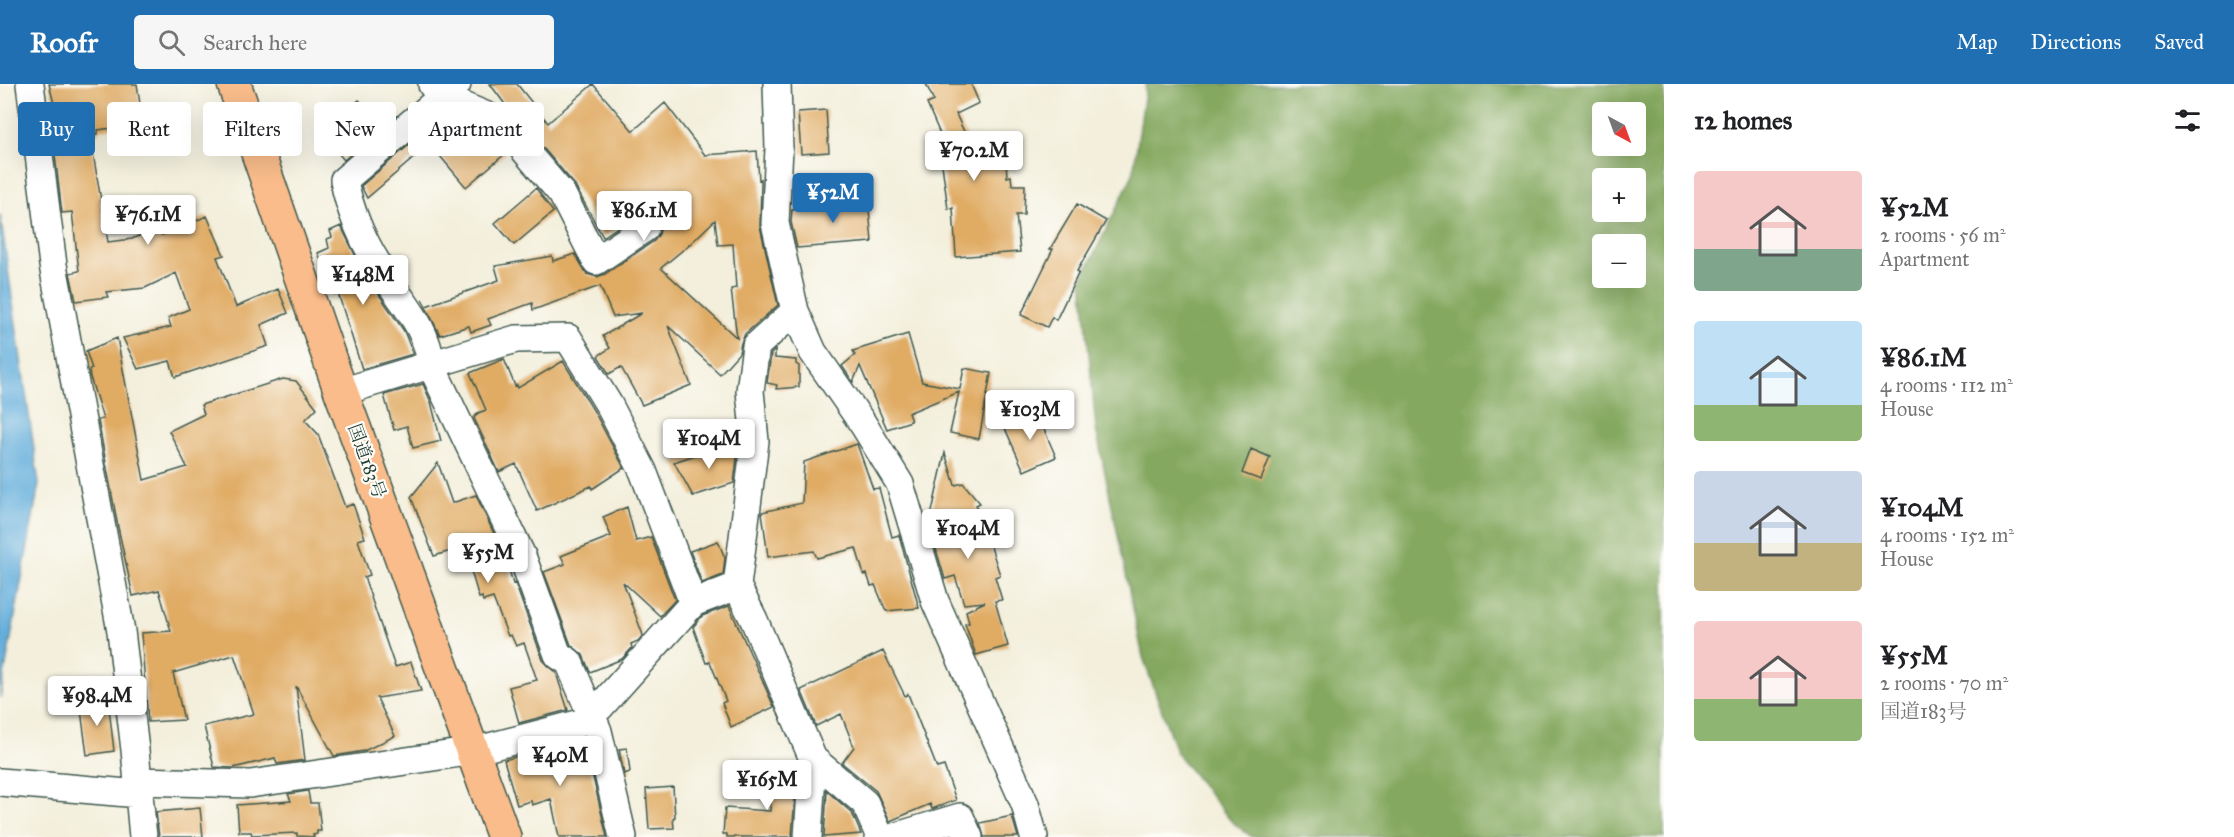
<!DOCTYPE html>
<meta charset="utf-8">
<style>
:root{--surface:#fff;--page:#f6f6f6;--text:#202124;--muted:#757577;--accent:#1f6fb2}
body{margin:0;font-family:"IM FELL Great Primer","Noto Serif JP",serif;background:var(--page);color:var(--text);height:100vh;display:flex;flex-direction:column;font-size:22px;white-space:nowrap}
*{box-sizing:border-box;margin:0}
p{font-size:20px;color:var(--muted)}
.icon{flex:none;width:33px;height:33px;fill:none;stroke:currentColor;stroke-width:2;stroke-linecap:round;stroke-linejoin:round}
.map{position:relative;flex:1;overflow:hidden}
.drawer{display:flex;flex-direction:column;background:var(--surface);width:570px}
.drawer>*{flex:none}
.top-card{position:absolute;left:18px;top:18px;width:570px;height:54px;display:flex;gap:12px}
.needle{width:39px;rotate:139deg}
.tools{position:absolute;left:1592px;top:18px;display:grid;gap:12px}
.tools a{display:grid;place-items:center;width:54px;height:54px;border-radius:6px;background:var(--surface);box-shadow:0 6px 24px #0002;font-size:30px}
.price{position:absolute;translate:-50% -51px;padding:0 14px;border-radius:6px;background:#fff;color:#222;font-size:20px;line-height:39px;filter:drop-shadow(0 2px 3px #0008)}
.price::after{content:'';position:absolute;left:50%;top:36px;width:18px;height:14px;margin-left:-9px;background:inherit;clip-path:polygon(0 0,100% 0,50% 100%)}
.price.on{background:var(--accent);color:#fff}
ul{padding:0;list-style:none}
li{display:flex;align-items:center;gap:18px;height:150px;padding:0 30px}
li span{display:grid;place-items:center;flex:none;width:168px;height:120px;border-radius:6px;color:#555}
li>.icon{margin-inline-start:auto}
span .icon{width:72px;height:72px;fill:#fffc;stroke-width:1}
li b{font-size:26px}
h2{display:flex;justify-content:space-between;align-items:center;height:72px;padding:0 30px;font-size:26px}
.pill{padding:0 21px;border-radius:6px;background:var(--surface);box-shadow:0 6px 24px #0002;font-size:21px;line-height:54px}
.pill.on{background:var(--accent);color:#fff}
header{display:flex;align-items:center;gap:36px;box-sizing:border-box;height:84px;padding:0 30px;background:var(--accent);color:#fff}
header strong{font-size:28px}
nav{display:flex;gap:33px;margin-inline-start:auto;font-size:21px}
.search{width:420px;height:54px;background:var(--page);display:flex;align-items:center;gap:15px;box-sizing:border-box;padding:0 21px;border-radius:6px;color:var(--muted);font-size:22px}
main{display:flex;flex:1;min-height:0}
.map>svg:first-child{display:block}
.forest{fill:#84a85e;stroke:#527249;stroke-width:1.5;fill-rule:evenodd}
.water{fill:#63aedc;stroke:#417688;stroke-width:1.5}
.building{fill:#e0ab63;fill-rule:evenodd}
.lines{fill:none;stroke-linecap:round;stroke-linejoin:round}
.minor-casing{stroke:#3f584d;stroke-width:30}
.trunk-casing{stroke:#3f584d;stroke-width:36}
.minor{stroke:#fff;stroke-width:27}
.trunk{stroke:#f9bc8a;stroke-width:33}
.labels{text-anchor:middle;dominant-baseline:central;stroke-width:4.5;stroke-linejoin:round;paint-order:stroke}
.street-label{font-size:18px;fill:#1f3d34;stroke:#fdfcf7}
</style>
<header>
<strong>Roofr</strong>
<div class="search"><svg class="icon" aria-label="search" viewBox="0 0 24 24"><circle cx="10" cy="10" r="6"/><path d="M15 15l6 6"/></svg>Search here</div>
<nav><a>Map</a><a>Directions</a><a>Saved</a></nav>
</header>
<main>
<div class="map">
<svg width="1664" height="753" viewBox="0 0 1664 753">
<rect width="100%" height="100%" fill="#fdfcf7"/>
<filter id="ink" filterUnits="userSpaceOnUse"><feTurbulence type="fractalNoise" baseFrequency=".0167" numOctaves="2"/><feDisplacementMap in="SourceGraphic" scale="12" xChannelSelector="R" yChannelSelector="G"/><feConvolveMatrix kernelMatrix="1 2 1 2 8 2 1 2 1" color-interpolation-filters="sRGB"/></filter>
<filter id="wash" filterUnits="userSpaceOnUse"><feTurbulence type="fractalNoise" baseFrequency=".008" numOctaves="4" result="noise"/><feDisplacementMap in="SourceGraphic" scale="24" xChannelSelector="R" yChannelSelector="G"/><feGaussianBlur stdDeviation="1.35" result="paint"/><feColorMatrix in="noise" values="0 0 0 0 0 0 0 0 0 0 0 0 0 0 0 0 0 1.4 0 .05"/><feComposite in="paint" operator="in"/></filter>
<g filter="url(#wash)">
<rect width="100%" height="100%" fill="#f3efdc"/>
<path class="forest" d="M1146 0H1664V753H1252L1231 737 1177 670 1143 573 1096 345 1082 195 1133 90ZM1602 28H1635V62H1602ZM1602 94H1635V128H1602ZM1602 160H1635V194H1602Z"/>
<path class="water" d="M0 130 39 400 0 614Z"/>
<g id="blocks">
<path class="building" d="M49 0H137L143 40 98 46V50L90 51 108 158 132 155 158 143 162 151 207 132 224 171 217 173 236 223 278 205 288 229 261 241 268 262 175 293 170 277 138 285 123 254 171 243 168 234 189 225 176 189 145 204 106 208 108 213 76 217 70 189 79 187 72 128 62 129 51 37 58 36Z
M490 0H517L548 39 593 0 633 47 665 19 705 71 757 67 759 96 761 95V97L760 142 778 221 745 250 741 259 739 269 720 290 668 242 691 301 642 321 621 283 609 290 598 272 610 264 603 252 642 229 613 233 600 202 533 226 532 219 488 235 491 241 471 248 469 242 440 251 422 215 426 222 499 196 495 182 552 172 553 177 575 170 587 190 597 193 605 190 654 157 659 150 661 142 658 135 652 130 645 128 636 131 603 153 574 100 532 51 505 25 507 23ZM715 136 718 161 733 160 736 204 731 205 737 254 661 184 690 160Z
M926 0H971L979 19 956 30 971 63H974L976 79 1006 77 1007 93 1011 92 1012 101H1025L1024 131H1016L1020 168 956 173 953 124 948 125 939 58 943 57 927 20 934 17Z
M359 16 382 43 344 76 321 49Z
M826 26 829 68 801 70 798 28Z
M444 31 450 34 468 57 480 46 506 69 466 103 430 60 367 114 361 102Z
M536 104 553 128 514 161 495 139Z
M868 114 872 158 797 164 791 138 792 126 841 119 840 116Z
M1077 120 1106 137 1077 187 1079 188 1056 236 1052 233 1047 243 1021 231 1053 165H1050Z
M341 142 363 187 404 247 413 270 362 285 338 209 334 210 318 169 329 164 327 155 332 153 330 147Z
M908 250 922 298 960 305 964 284 991 289 979 355 950 349 959 308 908 329 911 337 887 345 860 282 853 298 842 282 855 271 853 267Z
M117 254 144 396 187 383 169 347 204 330 201 321 283 295 296 297 317 324 305 336 318 350 345 423 353 420 365 454 358 456 370 491 364 493 395 583 411 578 421 607 377 614 395 652 364 667 334 672 296 602 305 676 277 680 275 674 233 684 214 683 204 642 254 630 234 571 173 589 184 636 148 638 141 549 171 547 159 506 133 512 118 443 98 336 103 335 90 293 89 286 92 285 86 267Z
M775 266V274L796 276V280L799 282V303L776 305 777 301 767 299 771 270Z
M504 275 515 302 517 301 518 304 563 277 595 329 624 384 592 405 591 402 537 427 516 380 499 388 474 334 478 329 486 326 470 289Z
M423 300 431 318 441 357 413 364 407 342 394 346 384 311Z
M1036 327 1056 373 1024 387 1004 342Z
M732 359 737 374 734 399 693 412 674 378Z
M857 360 873 405 879 404 892 453 899 451 919 524 886 527 875 501 871 502 867 490 864 491 856 464 817 474 814 467 768 473 762 428 802 419 804 378Z
M1251 365 1270 373 1261 396 1242 389Z
M945 369 955 401 963 399 980 419 976 421 987 461 990 460 1000 491 995 493 1002 516 995 517 1008 562 976 571 965 540 969 539 966 527 985 518 964 520 955 492 945 495 929 442 934 441 931 432Z
M438 379 452 419 476 411 507 478 513 500 515 499 543 576 556 589 568 626 519 639 509 603 537 596 524 559 516 562 511 551 508 552 493 514 483 517 482 513 479 514 464 463 434 472 411 413Z
M627 423 636 457 651 453 675 516 660 532 623 498 643 551 638 557 631 560 632 564 622 575 590 588 583 571 571 561 544 488 565 480 561 472 611 452 603 433Z
M718 457 725 474 723 491 702 499 690 467Z
M729 522 774 623 731 643 722 619 726 617 710 578 706 579 693 543 702 532Z
M883 567 905 612 908 610 937 684 944 682 956 716 932 725 930 720 890 737 876 707 842 679 854 663 841 630 816 642 801 606Z
M108 615 114 667 87 671 80 619Z
M584 655 607 753H559L551 715 532 721 531 717 517 721 504 676Z
M627 664 630 688 624 690 619 665Z
M773 683 797 684 792 753H727V750H723L725 724 770 727Z
M673 703 675 733 673 734 674 744 649 745 646 705Z
M308 707 310 719H318L321 747H317V750L313 751 314 753 297 752V749L252 751 251 748H239L237 721 291 717 288 710Z
M827 707 852 729 861 750 824 753Z
M200 724 203 753H159L156 728Z
M1012 732 1018 753H984L980 739Z"/>
</g>
</g>
<g filter="url(#ink)">
<use href="#blocks" fill-opacity="0" stroke="#3f584d" stroke-width="1.5"/>
<g class="lines">
<defs>
<path id="minor" d="M30 0 53 181 121 547 135 666 143 753
M457 0 344 96C349 124 362 155 377 179 397 214 427 239 431 281L522 472 558 571 569 578 598 647 623 753
M777 0 779 65 775 139 795 227 813 268 863 340 900 400 935 517 1025 720 1034 753
M432 1 441 13 492 34 520 61 562 110 596 177 645 144
M795 227 756 262 750 307 755 357 737 502 754 536 813 675 808 753
M341 308 516 255 568 254 609 321 643 387 693 519 737 502
M813 675 865 719 880 753
M137 697 250 700 474 667 581 639 600 623 693 519
M0 698 139 710
M894 753 960 733 969 753"/>
<path id="trunk" d="M234 0 341 308 504 753"/>
</defs>
<use href="#minor" class="minor-casing"/>
<use href="#trunk" class="trunk-casing"/>
<use href="#minor" class="minor"/>
<use href="#trunk" class="trunk"/>
</g>
</g>
<g class="labels">
<g class="street-label">
<text transform="translate(367 377) rotate(70)">国道183号</text>
</g>
</g>
</svg>
<div class="tools">
<a><svg class="needle" viewBox="-14 -14 28 28"><path d="M0-13l5 13h-10z" fill="#e53935"/><path d="M0 13l5-13h-10z" fill="#757577"/></svg></a>
<a>+</a>
<a>−</a>
</div>
<b class="price" style="left:974px;top:98px">¥70.2M</b>
<b class="price on" style="left:833px;top:140px">¥52M</b>
<b class="price" style="left:644px;top:158px">¥86.1M</b>
<b class="price" style="left:148px;top:162px">¥76.1M</b>
<b class="price" style="left:363px;top:222px">¥148M</b>
<b class="price" style="left:1030px;top:357px">¥103M</b>
<b class="price" style="left:709px;top:386px">¥104M</b>
<b class="price" style="left:968px;top:476px">¥104M</b>
<b class="price" style="left:488px;top:500px">¥55M</b>
<b class="price" style="left:97px;top:643px">¥98.4M</b>
<b class="price" style="left:560px;top:703px">¥40M</b>
<b class="price" style="left:767px;top:727px">¥165M</b>
<div class="top-card">
<a class="pill on">Buy</a>
<a class="pill">Rent</a>
<a class="pill">Filters</a>
<a class="pill">New</a>
<a class="pill">Apartment</a>
</div>
</div>
<section class="drawer">
<h2>12 homes<svg class="icon" aria-label="filters" viewBox="0 0 24 24"><path d="M4 7h16M4 17h16"/><circle cx="9" cy="7" r="2"/><circle cx="15" cy="17" r="2"/></svg></h2>
<ul>
<li><span style="background:linear-gradient(#f6c9c9 65%,#7fa58c 0)"><svg class="icon" aria-label="home" viewBox="0 0 24 24"><path d="M3 11l9-7 9 7M6 9v11h12V9"/></svg></span><div><b>¥52M</b><p>2 rooms · 56 m²</p><p>Apartment</p></div></li>
<li><span style="background:linear-gradient(#bfe0f5 70%,#8fb573 0)"><svg class="icon" aria-label="home" viewBox="0 0 24 24"><path d="M3 11l9-7 9 7M6 9v11h12V9"/></svg></span><div><b>¥86.1M</b><p>4 rooms · 112 m²</p><p>House</p></div></li>
<li><span style="background:linear-gradient(#c9d6e8 60%,#c2b280 0)"><svg class="icon" aria-label="home" viewBox="0 0 24 24"><path d="M3 11l9-7 9 7M6 9v11h12V9"/></svg></span><div><b>¥104M</b><p>4 rooms · 152 m²</p><p>House</p></div></li>
<li><span style="background:linear-gradient(#f6c9c9 65%,#8fb573 0)"><svg class="icon" aria-label="home" viewBox="0 0 24 24"><path d="M3 11l9-7 9 7M6 9v11h12V9"/></svg></span><div><b>¥55M</b><p>2 rooms · 70 m²</p><p>国道183号</p></div></li>
</ul>
</section>
</main>
